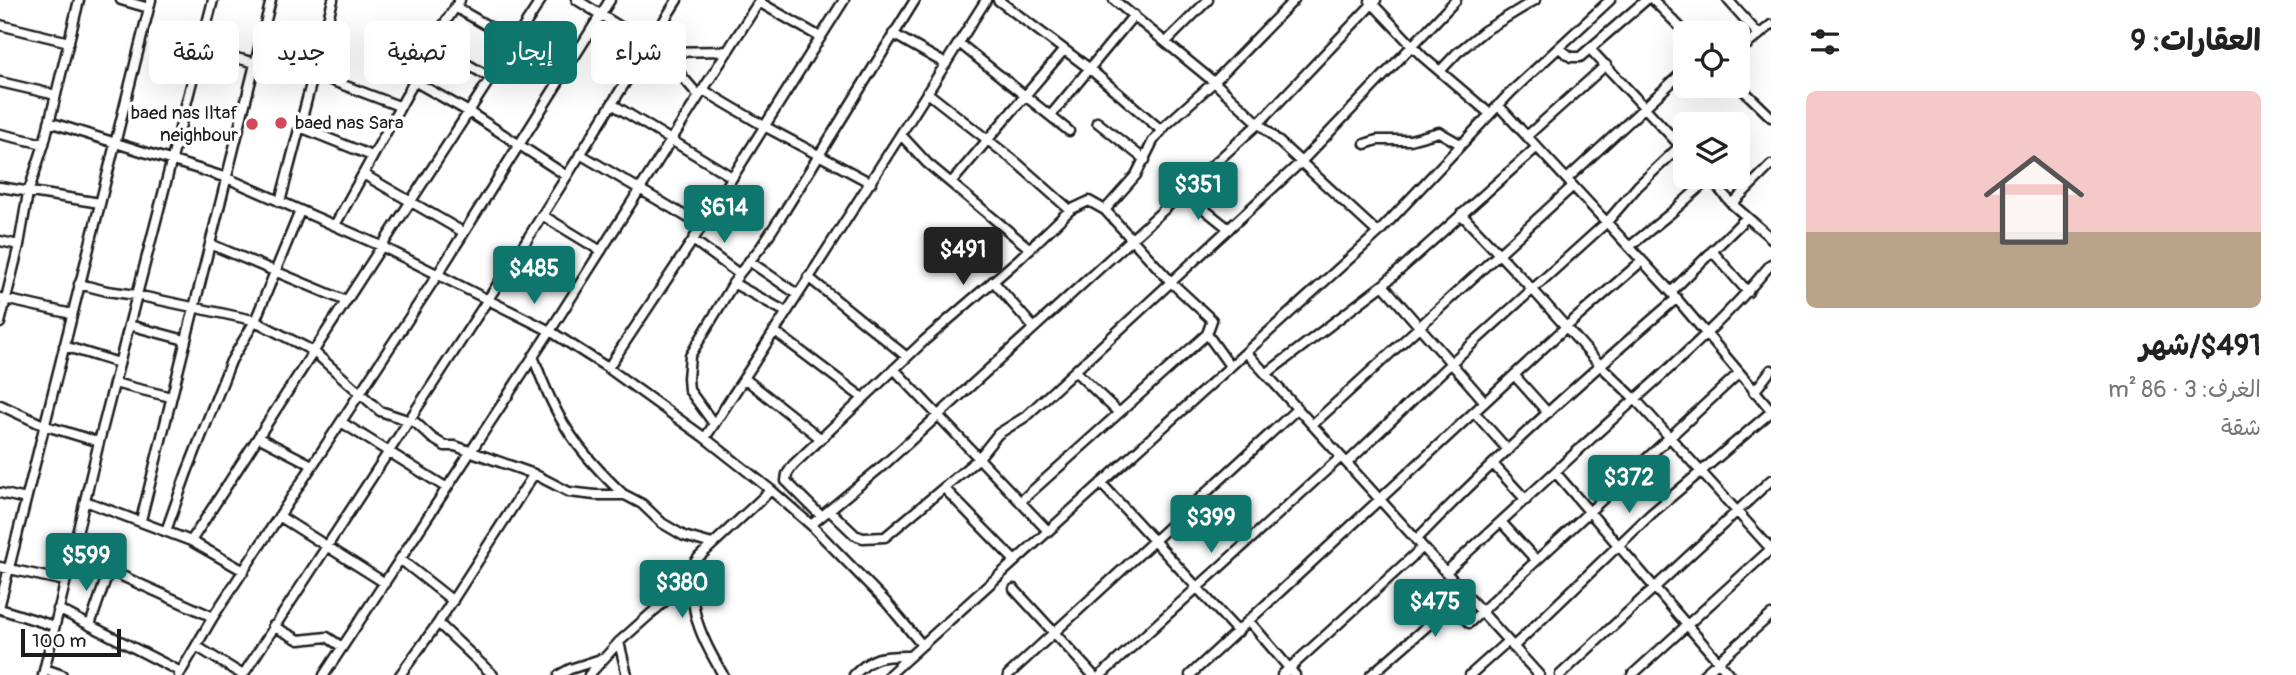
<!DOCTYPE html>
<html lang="ar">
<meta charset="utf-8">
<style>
:root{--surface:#fff;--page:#f6f6f6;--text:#222;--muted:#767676;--accent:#0f766e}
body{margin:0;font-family:Pangolin,"Playpen Sans Arabic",sans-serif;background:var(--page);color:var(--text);direction:rtl;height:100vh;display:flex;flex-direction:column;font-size:26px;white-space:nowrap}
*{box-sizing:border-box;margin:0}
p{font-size:23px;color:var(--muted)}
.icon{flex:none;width:38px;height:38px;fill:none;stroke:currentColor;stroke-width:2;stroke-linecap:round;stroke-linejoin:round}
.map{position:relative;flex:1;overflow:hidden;direction:ltr}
.panel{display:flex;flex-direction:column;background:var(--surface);width:525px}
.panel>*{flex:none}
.top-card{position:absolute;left:21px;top:21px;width:665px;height:63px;direction:rtl;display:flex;gap:14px}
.fabs{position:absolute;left:1673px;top:21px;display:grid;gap:14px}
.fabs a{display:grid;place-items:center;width:77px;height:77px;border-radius:10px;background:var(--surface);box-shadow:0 7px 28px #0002;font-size:35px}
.scale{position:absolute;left:21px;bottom:18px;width:100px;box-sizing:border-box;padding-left:7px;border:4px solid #1c1c1c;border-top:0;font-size:19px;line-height:24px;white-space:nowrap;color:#1c1c1c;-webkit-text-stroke:5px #fff;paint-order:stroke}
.price{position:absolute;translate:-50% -60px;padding:0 16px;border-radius:7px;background:var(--accent);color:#fff;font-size:23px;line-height:46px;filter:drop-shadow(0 2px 4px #0008)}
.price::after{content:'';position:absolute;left:50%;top:42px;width:21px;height:16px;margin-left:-10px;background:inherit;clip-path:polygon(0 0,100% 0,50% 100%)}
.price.on{background:#222;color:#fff}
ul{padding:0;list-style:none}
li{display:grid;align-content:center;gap:14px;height:371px;padding:0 35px}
li span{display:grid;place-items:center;height:217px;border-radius:10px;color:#555}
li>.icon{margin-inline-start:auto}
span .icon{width:126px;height:126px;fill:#fffc;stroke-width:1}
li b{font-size:30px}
h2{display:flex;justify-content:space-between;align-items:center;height:84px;padding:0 35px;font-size:30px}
.pill{padding:0 24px;border-radius:10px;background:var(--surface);box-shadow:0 7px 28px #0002;font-size:24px;line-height:63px}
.pill.on{background:var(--accent);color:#fff}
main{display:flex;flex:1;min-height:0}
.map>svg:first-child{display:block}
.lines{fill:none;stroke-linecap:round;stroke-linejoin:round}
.minor-casing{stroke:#1c1c1c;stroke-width:13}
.minor{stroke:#fff;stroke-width:8}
.poi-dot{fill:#d1495b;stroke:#fff;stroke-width:2.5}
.labels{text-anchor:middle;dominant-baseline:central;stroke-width:7;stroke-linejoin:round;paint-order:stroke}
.poi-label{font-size:19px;fill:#1c1c1c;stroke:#fff;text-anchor:end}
</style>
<main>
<section class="panel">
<h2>العقارات: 9<svg class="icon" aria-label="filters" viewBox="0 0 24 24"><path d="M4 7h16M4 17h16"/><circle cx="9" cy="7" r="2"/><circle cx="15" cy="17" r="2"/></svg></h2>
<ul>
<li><span style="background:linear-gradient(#f6c9c9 65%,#b9a48a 0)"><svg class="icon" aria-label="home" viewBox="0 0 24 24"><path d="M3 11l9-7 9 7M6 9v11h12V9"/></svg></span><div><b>$491/شهر</b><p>الغرف: 3 · 86 m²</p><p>شقة</p></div></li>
</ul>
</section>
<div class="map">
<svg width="1771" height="675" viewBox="0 0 1771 675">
<rect width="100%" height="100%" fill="#fff"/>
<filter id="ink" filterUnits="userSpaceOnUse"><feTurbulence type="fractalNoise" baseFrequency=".0143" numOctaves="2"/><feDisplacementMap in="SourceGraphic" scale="14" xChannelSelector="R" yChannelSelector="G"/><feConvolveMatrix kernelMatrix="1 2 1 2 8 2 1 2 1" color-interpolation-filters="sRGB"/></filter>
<g filter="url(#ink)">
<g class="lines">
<defs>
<path id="minor" d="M121 0 149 8
M577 0 661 52 699 96
M998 0 1090 69 1161 130
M1114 0 1214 82 1378 233
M1653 0 1686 33
M1728 0 1759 35
M1370 1 1423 57 1490 114
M759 2 820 37
M455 7 514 41
M0 25 69 42
M893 34 946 64
M261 41 320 52
M1166 42 1208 0
M959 43 1069 131
M432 44 491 78
M1559 48 1571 57H1580L1646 0
M200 49 256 63
M1590 49 1685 151
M661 52 728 51
M1738 52 1771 25
M1440 71 1457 53 1484 31 1535 0
M314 74 399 106
M414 81 469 112 567 176
M0 82 56 95
M1738 85 1771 117
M703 90 764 126 871 183
M929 94 1017 163 1070 210
M612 104 732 177
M1498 105 1671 292 1771 410
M1051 115 1134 15
M49 122 227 178 381 246 550 331 608 368 705 438 771 490 811 525 887 603 922 645
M1097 122 1145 160
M300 127 372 156
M0 134 44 144
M902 136 927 163 1030 249
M1527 136 1606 65
M1365 144 1377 140H1410L1439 132 1460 144
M580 154 702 226
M363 174 463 232
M1709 177 1732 204 1771 238
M1567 179 1685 70
M951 183 1063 51
M0 187 100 203
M1184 193 1229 229
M280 202 333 0
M1732 204 1771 165
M1461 214 1533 290 1600 365 1635 399 1771 549
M542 215 601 251
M335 225 427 58 435 38 460 0
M693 240 739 274
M0 241 19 245
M210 244 346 301
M1629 247 1671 213 1710 178
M1712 251 1748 292
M749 261 797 294
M808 277 907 357
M993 281 1034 328
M733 283 786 312
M79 284 107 291 136 295 253 320 313 351 380 411 416 423 432 438 445 446H455L534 474 569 492 595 495H625L642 504 662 523 684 536 712 544
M1383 285 1485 402
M1671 292 1747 217
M0 298 72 314
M0 323 19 245 28 193 44 144 79 0
M129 325 185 340
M774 331 863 398
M1207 334 1230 366
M64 346 119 363
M1246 352 1539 675
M533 356C555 418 576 450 624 495
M608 368 693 240 844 0
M894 369 1048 531
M1075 371 1119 413
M1266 374 1383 285 1537 147
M1514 375 1548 413
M744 378 820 438
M114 383 171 397
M1754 392 1771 370
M0 405 43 425 99 442
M1474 412 1508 450
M341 422 447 488
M714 424 689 390 688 378 690 356 739 274 761 247 784 212 915 0
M1312 425 1573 186
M258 437 312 465
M705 438C800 293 893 147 986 0
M1347 463 1451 363 1607 222 1638 186 1680 146
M1493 464 1526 500
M1555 472C1627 403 1707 342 1771 264
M1101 483 1238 632
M944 488 1015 561
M0 493 26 499
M85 501 191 541 244 571
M1021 501 1207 334 1212 320 1172 283 1105 210
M829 510 855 535 863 538 885 537 978 459 998 434 1025 417 1301 162 1456 0
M279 516 385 583
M821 516 786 481 787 474 793 465 925 340 1019 259 1070 210 1089 201 1105 210 1136 175 1153 141 1166 125 1214 82 1294 0
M141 520 271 0
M1502 523 1536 560
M811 525 886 463 1259 123 1376 0
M166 531 187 472 231 361 255 321 300 211
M1416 540C1498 455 1587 376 1677 298
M191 541 541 0
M73 554 213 617
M400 559 453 601
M697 563C684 606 702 638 723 675
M0 567 65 581
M1446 572 1555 472 1730 675
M1014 589 1093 675
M0 604 151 0
M0 609 54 626
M58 609 181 672
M1249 621 1295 675
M438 623 493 675
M90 625 109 570
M273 626 299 640 327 637 342 647
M619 642 627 675
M196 646 243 675
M1513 647 1651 514 1771 412
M45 669 62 675
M43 675 99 442 213 0
M179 675 213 617 438 274 610 0
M243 675 528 238 677 0
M324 675 550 331 760 0
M400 675 438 623 534 474
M559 675 570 669 601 659
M589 675 619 642 664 602 699 557 771 490
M854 675C874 655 883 656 910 656
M889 675 1378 233 1511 92 1610 0
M1008 675 1297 409
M1101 675 1341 457
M1190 675 1566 327 1642 261
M1282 675 1423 547
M1371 675 1449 607 1454 606 1469 623 1738 374
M1470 675 1508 641
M1560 675 1771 480
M1632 675 1771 549
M1703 675 1771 615"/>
</defs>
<use href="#minor" class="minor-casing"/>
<use href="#minor" class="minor"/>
</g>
</g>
<g class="poi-dot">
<circle cx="281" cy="123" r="7"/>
<circle cx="252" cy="124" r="7"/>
</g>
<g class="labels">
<g class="poi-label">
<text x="238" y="113">baed nas Iltaf<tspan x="238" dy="22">neighbour</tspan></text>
<text x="295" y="123" text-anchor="start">baed nas Sara</text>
</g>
</g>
</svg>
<div class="fabs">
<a><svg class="icon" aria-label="locate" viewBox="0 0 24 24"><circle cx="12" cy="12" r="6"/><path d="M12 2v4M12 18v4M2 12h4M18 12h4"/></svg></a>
<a><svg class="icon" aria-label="layers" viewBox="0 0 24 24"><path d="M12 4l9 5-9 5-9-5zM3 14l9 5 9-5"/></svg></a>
</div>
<div class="scale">100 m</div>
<b class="price" style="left:1198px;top:222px">$351</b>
<b class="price" style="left:724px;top:245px">$614</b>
<b class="price on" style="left:963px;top:287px">$491</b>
<b class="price" style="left:534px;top:306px">$485</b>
<b class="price" style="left:1629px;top:515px">$372</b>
<b class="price" style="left:1211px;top:555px">$399</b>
<b class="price" style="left:86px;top:593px">$599</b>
<b class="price" style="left:682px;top:620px">$380</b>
<b class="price" style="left:1435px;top:639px">$475</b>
<div class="top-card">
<a class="pill">شراء</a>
<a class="pill on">إيجار</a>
<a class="pill">تصفية</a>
<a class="pill">جديد</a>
<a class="pill">شقة</a>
</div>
</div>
</main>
